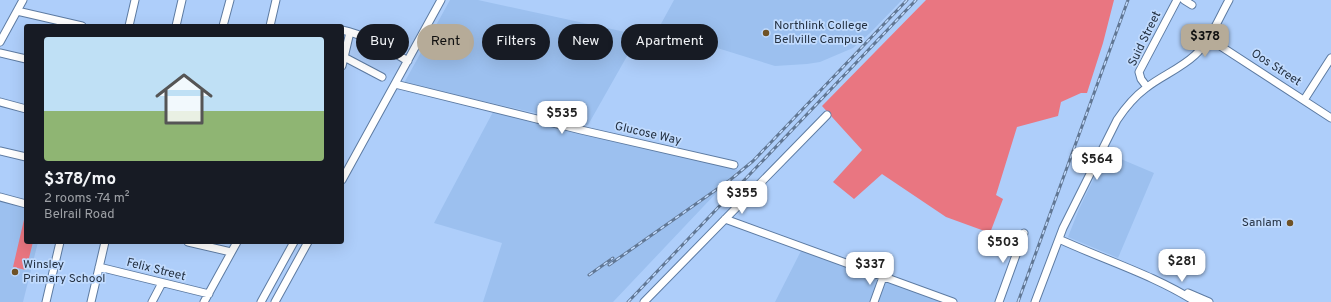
<!DOCTYPE html>
<meta charset="utf-8">
<style>
:root{--surface:#171b24;--page:#242831;--text:#f1f3f6;--muted:#9ea1a6;--accent:#b6ab98}
body{margin:0;font-family:Overpass,sans-serif;background:var(--page);color:var(--text);height:100vh;display:flex;flex-direction:column;font-size:15px;white-space:nowrap}
*{box-sizing:border-box;margin:0}
p{font-size:13px;color:var(--muted)}
.icon{flex:none;width:22px;height:22px;fill:none;stroke:currentColor;stroke-width:2;stroke-linecap:round;stroke-linejoin:round}
.map{position:relative;flex:1;overflow:hidden}
.side{position:absolute;left:24px;top:24px;width:320px;height:220px;display:flex;flex-direction:column;background:var(--surface);border-radius:4px;box-shadow:0 4px 16px #0002}
.side>*{flex:none}
.hud{position:absolute;left:356px;top:24px;width:380px;height:36px;display:flex;gap:8px}
.price{position:absolute;translate:-50% -34px;padding:0 9px;border-radius:8px;background:#fff;color:#222;font-size:13px;line-height:26px;filter:drop-shadow(0 1px 2px #0008)}
.price::after{content:'';position:absolute;left:50%;top:24px;width:12px;height:9px;margin-left:-6px;background:inherit;clip-path:polygon(0 0,100% 0,50% 100%)}
.price.active{background:var(--accent);color:#111}
ul{padding:0;list-style:none}
li{display:grid;align-content:center;gap:8px;height:212px;padding:0 20px}
li span{display:grid;place-items:center;height:124px;border-radius:4px;color:#555}
li>.icon{margin-inline-start:auto}
span .icon{width:72px;height:72px;fill:#fffc;stroke-width:1}
li b{font-size:17px}
.tag{padding:0 14px;border-radius:18px;background:var(--surface);box-shadow:0 4px 16px #0002;font-size:14px;line-height:36px}
.tag.active{background:var(--accent);color:#111}
.map>svg:first-child{display:block}
.built{fill:#9cc0ef}
.green{fill:#e97681}
.lines{fill:none;stroke-linecap:round;stroke-linejoin:round}
.minor-casing{stroke:#5d7ba2;stroke-width:9}
.minor{stroke:#fff;stroke-width:7}
.rail-casing{stroke:#617794;stroke-width:3}
.rail{stroke:#c1dbfe;stroke-width:1.5;stroke-dasharray:4.5;stroke-linecap:butt}
.poi-dot{fill:#6f5226;stroke:#c1dbfe;stroke-width:1.5}
.labels{text-anchor:middle;dominant-baseline:central;stroke-width:3.5;stroke-linejoin:round;paint-order:stroke}
.poi-label{font-size:12px;fill:#243142;stroke:#c1dbfe;text-anchor:start}
.street-label{font-size:12px;fill:#243142;stroke:#c1dbfe}
</style>
<div class="map">
<svg width="1331" height="302" viewBox="0 0 1331 302">
<rect width="100%" height="100%" fill="#aecefa"/>
<path class="built" d="M450 0H478L639 35 588 125 404 83Z
M674 0H902L870 33 853 48 820 62 807 64 775 66 669 33H656Z
M494 110 576 132 738 170 613 302H483L502 243 434 223Z
M1109 154 1154 173 1118 258 1068 237 1079 209 1105 155Z
M0 201 26 208V242H38L23 302H0Z
M802 249 874 275 876 278 877 283 870 302H775Z
M888 281 947 302H877L883 285Z"/>
<path class="green" d="M926 0H1114L1103 43 1087 93H1081L1061 102 1058 116 1017 127 996 195 1003 199 990 233 946 217 882 174 854 199 833 182 862 150 822 106Z
M26 211V242H33L26 270 13 267Z"/>
<g class="lines">
<defs>
<path id="minor" d="M1184 0 1192 5
M17 11 82 26
M129 26 135 0
M176 26 182 0
M223 26 230 0
M270 26 276 0
M342 30C366 35 387 49 408 61
M1208 38 1331 118
M0 42 23 0
M0 53 26 59
M344 57 382 77
M342 66 350 32
M395 84 581 130 734 165
M1147 87 1141 79 1139 72 1177 0
M1304 100 1331 58
M0 102 26 109
M0 151 26 157
M342 180 441 0
M0 197 26 204
M725 219 953 302
M1059 239C1104 260 1154 275 1196 302
M188 242 231 252
M99 267 209 294
M1188 293 1209 302
M46 302 60 242
M91 302 105 242
M152 302 162 283
M204 302 237 242
M261 302 294 242
M275 302 308 242
M644 302 827 115
M874 302 883 277
M999 302 1024 233
M1035 302 1063 228 1117 120C1125 108 1134 97 1146 88 1161 76 1180 69 1195 55 1210 41 1219 18 1229 0"/>
</defs>
<use href="#minor" class="minor-casing"/>
<use href="#minor" class="minor"/>
<defs>
<path id="rail" d="M609 265 730 180 753 161 907 0
M589 275 613 258
M628 302 916 0
M1018 302 1128 0"/>
</defs>
<use href="#rail" class="rail-casing"/>
<use href="#rail" class="rail"/>
</g>
<g class="poi-dot">
<circle cx="766" cy="33" r="4"/>
<circle cx="1290" cy="223" r="4"/>
<circle cx="15" cy="272" r="4"/>
</g>
<g class="labels">
<g class="poi-label">
<text x="774" y="26">Northlink College<tspan x="774" dy="14">Bellville Campus</tspan></text>
<text x="1282" y="223" text-anchor="end">Sanlam</text>
<text x="23" y="265">Winsley<tspan x="23" dy="14">Primary School</tspan></text>
</g>
<g class="street-label">
<text transform="translate(1145 39) rotate(-64)">Suid Street</text>
<text transform="translate(1276 68) rotate(33)">Oos Street</text>
<text transform="translate(648 134) rotate(13)">Glucose Way</text>
<text transform="translate(156 270) rotate(14)">Felix Street</text>
</g>
</g>
</svg>
<b class="price active" style="left:1205px;top:58px">$378</b>
<b class="price" style="left:562px;top:135px">$535</b>
<b class="price" style="left:1097px;top:181px">$564</b>
<b class="price" style="left:742px;top:215px">$355</b>
<b class="price" style="left:1003px;top:264px">$503</b>
<b class="price" style="left:1182px;top:283px">$281</b>
<b class="price" style="left:870px;top:286px">$337</b>
<div class="hud">
<a class="tag">Buy</a>
<a class="tag active">Rent</a>
<a class="tag">Filters</a>
<a class="tag">New</a>
<a class="tag">Apartment</a>
</div>
<section class="side">
<ul>
<li><span style="background:linear-gradient(#bfe0f5 60%,#8fb573 0)"><svg class="icon" aria-label="home" viewBox="0 0 24 24"><path d="M3 11l9-7 9 7M6 9v11h12V9"/></svg></span><div><b>$378/mo</b><p>2 rooms · 74 m²</p><p>Belrail Road</p></div></li>
</ul>
</section>
</div>
